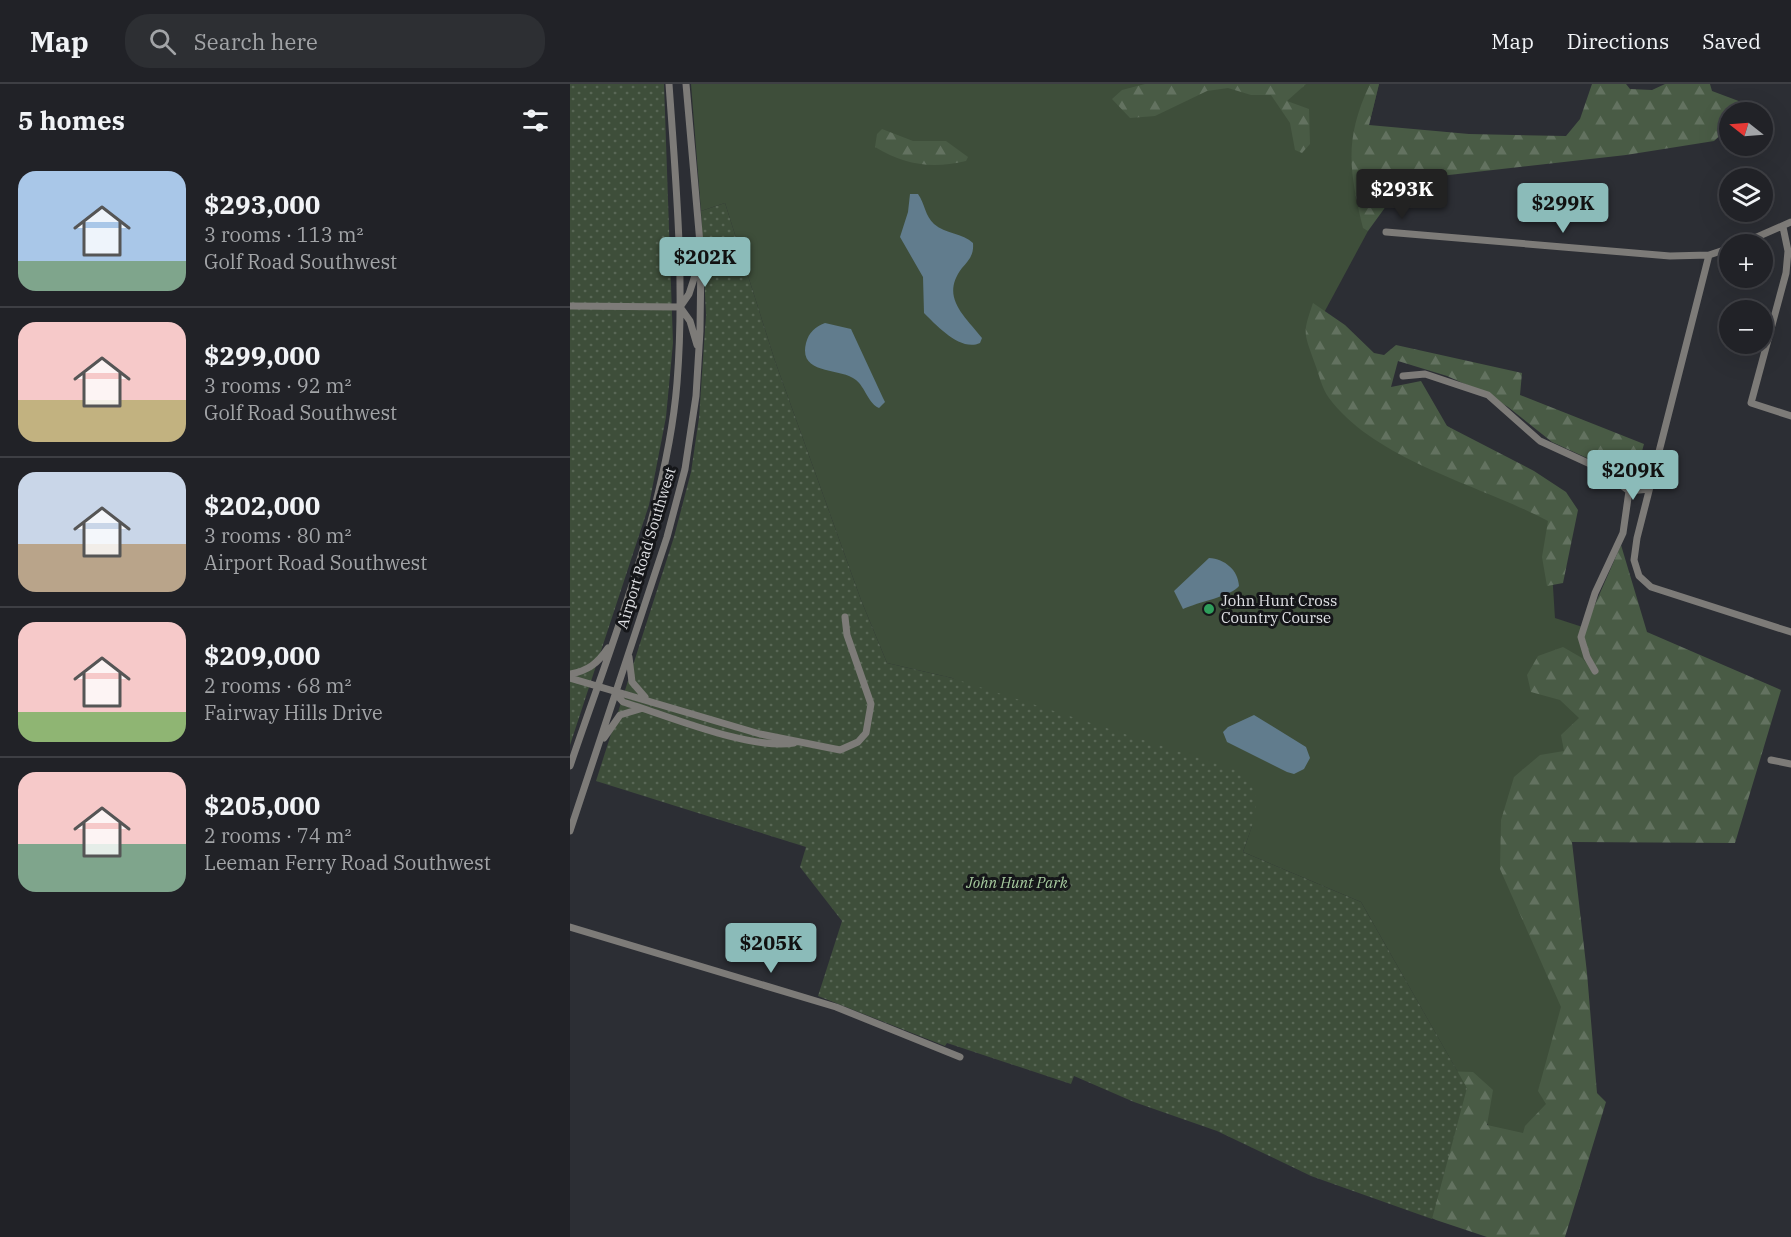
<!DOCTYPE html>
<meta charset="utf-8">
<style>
:root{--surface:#212227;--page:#2d2f33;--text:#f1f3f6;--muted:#a2a4a7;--line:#3e3f44;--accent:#8bbbb9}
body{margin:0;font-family:"IBM Plex Serif",serif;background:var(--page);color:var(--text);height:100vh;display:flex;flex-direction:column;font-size:22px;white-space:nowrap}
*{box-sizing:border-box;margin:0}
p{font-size:20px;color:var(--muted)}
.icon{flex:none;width:33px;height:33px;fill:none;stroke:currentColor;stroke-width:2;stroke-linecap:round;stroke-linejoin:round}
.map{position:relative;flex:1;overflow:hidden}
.side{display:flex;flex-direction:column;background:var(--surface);width:570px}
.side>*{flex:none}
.needle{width:39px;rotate:287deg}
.controls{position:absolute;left:1149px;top:18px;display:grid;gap:12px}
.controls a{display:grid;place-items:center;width:54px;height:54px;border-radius:50%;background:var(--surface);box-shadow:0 6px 24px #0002,0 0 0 2px var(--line);font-size:30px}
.price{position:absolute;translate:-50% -51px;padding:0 14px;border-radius:6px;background:var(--accent);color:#111;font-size:20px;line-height:39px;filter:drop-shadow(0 2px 3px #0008)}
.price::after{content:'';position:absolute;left:50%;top:36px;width:18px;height:14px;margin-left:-9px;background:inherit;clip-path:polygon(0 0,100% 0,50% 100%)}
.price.on{background:#222;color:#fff}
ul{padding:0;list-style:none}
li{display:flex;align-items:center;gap:18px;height:150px;padding:0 18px}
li+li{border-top:2px solid var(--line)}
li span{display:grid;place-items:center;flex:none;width:168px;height:120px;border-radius:18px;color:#555}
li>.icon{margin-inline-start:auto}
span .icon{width:72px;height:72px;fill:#fffc;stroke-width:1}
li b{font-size:26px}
h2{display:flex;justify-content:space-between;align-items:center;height:72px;padding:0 18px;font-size:26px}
header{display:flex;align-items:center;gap:36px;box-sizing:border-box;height:84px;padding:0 30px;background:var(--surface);border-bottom:2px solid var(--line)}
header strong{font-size:28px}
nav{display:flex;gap:33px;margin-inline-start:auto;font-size:21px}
.search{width:420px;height:54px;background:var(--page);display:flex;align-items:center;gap:15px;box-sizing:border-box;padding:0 21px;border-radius:24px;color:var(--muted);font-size:22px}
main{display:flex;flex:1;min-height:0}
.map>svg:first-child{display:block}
.grass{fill:#3e4e3a}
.forest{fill:url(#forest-firs)}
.park{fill:url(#park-dots)}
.water{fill:#617c8d}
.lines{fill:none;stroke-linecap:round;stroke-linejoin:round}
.minor{stroke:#7d7b78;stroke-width:7}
.leisure-dot{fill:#2e9e5b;stroke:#151619;stroke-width:2}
.labels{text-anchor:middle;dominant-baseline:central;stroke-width:6;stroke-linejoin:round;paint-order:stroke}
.street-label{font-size:15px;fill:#dfe0e4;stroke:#151619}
.poi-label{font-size:15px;fill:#dfe0e4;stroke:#151619;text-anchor:start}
.park-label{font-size:15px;font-style:italic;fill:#a7cb9f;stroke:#151619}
</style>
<header>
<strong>Map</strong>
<div class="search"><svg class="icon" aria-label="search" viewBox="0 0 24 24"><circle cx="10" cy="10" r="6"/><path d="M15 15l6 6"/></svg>Search here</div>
<nav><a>Map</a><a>Directions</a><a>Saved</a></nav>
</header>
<main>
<section class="side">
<h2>5 homes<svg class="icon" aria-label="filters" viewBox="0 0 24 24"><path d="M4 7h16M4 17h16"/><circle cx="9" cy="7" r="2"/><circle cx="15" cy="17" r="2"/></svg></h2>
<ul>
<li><span style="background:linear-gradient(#a9c7e8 75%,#7fa58c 0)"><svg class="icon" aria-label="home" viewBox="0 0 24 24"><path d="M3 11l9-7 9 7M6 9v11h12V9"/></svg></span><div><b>$293,000</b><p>3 rooms · 113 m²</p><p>Golf Road Southwest</p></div></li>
<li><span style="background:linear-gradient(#f6c9c9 65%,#c2b280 0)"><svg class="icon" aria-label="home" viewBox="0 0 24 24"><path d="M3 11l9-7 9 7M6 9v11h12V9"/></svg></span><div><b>$299,000</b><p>3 rooms · 92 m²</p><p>Golf Road Southwest</p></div></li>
<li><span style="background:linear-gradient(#c9d6e8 60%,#b9a48a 0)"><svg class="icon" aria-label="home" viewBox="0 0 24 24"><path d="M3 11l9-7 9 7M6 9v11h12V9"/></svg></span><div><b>$202,000</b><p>3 rooms · 80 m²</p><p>Airport Road Southwest</p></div></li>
<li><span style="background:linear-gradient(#f6c9c9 75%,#8fb573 0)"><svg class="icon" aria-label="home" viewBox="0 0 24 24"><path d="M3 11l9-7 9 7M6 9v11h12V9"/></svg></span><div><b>$209,000</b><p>2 rooms · 68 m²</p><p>Fairway Hills Drive</p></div></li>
<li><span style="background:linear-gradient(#f6c9c9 60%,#7fa58c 0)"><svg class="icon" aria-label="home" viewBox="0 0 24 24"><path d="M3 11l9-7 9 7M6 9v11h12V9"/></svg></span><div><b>$205,000</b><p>2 rooms · 74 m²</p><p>Leeman Ferry Road Southwest</p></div></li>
</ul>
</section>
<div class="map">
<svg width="1221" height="1153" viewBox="0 0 1221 1153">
<defs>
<pattern id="forest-firs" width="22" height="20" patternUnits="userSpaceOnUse" patternTransform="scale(1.5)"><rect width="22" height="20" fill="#495b45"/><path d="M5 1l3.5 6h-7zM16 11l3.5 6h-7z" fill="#637260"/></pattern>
<pattern id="park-dots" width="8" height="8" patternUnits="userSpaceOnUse" patternTransform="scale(1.5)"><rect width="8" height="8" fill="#3e4e3a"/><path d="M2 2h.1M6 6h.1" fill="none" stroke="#596756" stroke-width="1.8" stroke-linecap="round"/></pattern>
</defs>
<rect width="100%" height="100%" fill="#2c2e34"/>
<path class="grass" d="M121 0H809L798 45V147L742 251 977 409 985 534 1034 550 1016 656 958 726 1027 1010 953 1052 919 1043 791 818 673 768 682 742 382 594 317 579 291 516 205 277 155 119 131 127Z"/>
<path class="forest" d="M575 0H736L717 17 739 25 740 60 732 69 725 66 720 39 701 11H681L658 4 637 7 585 32 560 34 542 15 552 6Z
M800 0H809L799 41 899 50 996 52 1010 35 1022 0H1056L1060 5 1082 6 1095 0H1140L1142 7 1182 22 1175 28H1160L1159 43 1144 57 1056 71 835 96 798 147 793 144C779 86 774 55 800 0Z
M312 45 343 57H376L398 73 396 77C361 85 335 81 305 63L307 50Z
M743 219 775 241 804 269 814 271 826 261 952 289 950 311 1074 360 1068 382 1044 385 1017 374 982 358 938 323 915 309 877 292 828 277 821 303 851 297 877 342 964 387 996 408 1008 426 993 499 977 502 972 473 978 437C911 401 806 377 759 314 752 305 749 290 745 280 734 248 732 251 743 219Z
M1051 461 1077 548 1211 606 1165 759 1002 758 1017 889 1027 1009 1036 1018 995 1153H917L866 1136 782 1099 836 986 903 988 923 1006 917 1041 953 1049 955 1042 976 1020 968 1007 991 923 930 785 931 736 944 693 970 671 994 667 991 651 1009 634 990 616 961 608 957 591 968 572 993 563 1012 574 1017 580 1009 557Z"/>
<path class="park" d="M0 0H94L103 259 96 333 79 421 0 661Z
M155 119 205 277 291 516 317 579 382 594 666 686C699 709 684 736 673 768L791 818 897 1004 862 1135 741 1092 647 1047 564 1018 504 992 501 1000 377 959 375 962 248 912 272 837 230 783 236 763 26 697 104 453 121 388 129 334 136 231 131 127Z"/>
<path class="water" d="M340 110H348C355 120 355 132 364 140 375 150 393 149 403 159 404 171 399 176 392 184 370 213 394 231 412 254L410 259C391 268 367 242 354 229L353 193 330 153 338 128Z
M255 239 281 245 313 314 315 318 309 324C298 319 295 303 286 296 270 283 228 292 236 259 239 248 245 243 255 239Z
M639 474C655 475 668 486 669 502 662 512 628 518 613 525L604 507Z
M684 631 736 663 740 674 734 685 724 690 717 688 657 658 653 648 658 643Z"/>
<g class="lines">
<path class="minor" d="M1213 143 1218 167 1216 189 1181 319 1221 332
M816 148 1100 172 1139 171 1160 164
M1171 160 1221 138
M1139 171 1067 454 1064 476 1069 492 1081 503 1221 548
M0 222 110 223
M110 223 119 210 128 182
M110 223 120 237 127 261
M833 292 855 290 918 311 970 357 1029 384 1059 407 1053 449 1025 509 1011 553 1017 573 1025 587
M1052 399 1065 392 1082 393
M1059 407 1079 405
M59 573 62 598 75 613
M0 590C18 587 28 579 38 564
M0 594 190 650 270 666 288 658 296 649 301 620 277 551 275 533
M45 609 53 618C99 632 178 666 224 659
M34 654 50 631 70 625
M1201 676 1221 680
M0 682C40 564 97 423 107 299 115 199 106 99 99 0
M0 747 97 453 115 385 126 312 130 247 131 171 116 0
M0 843 266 923 390 973"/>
</g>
<circle class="leisure-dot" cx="639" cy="525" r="6"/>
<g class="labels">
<g class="street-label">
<text transform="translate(76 464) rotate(-73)">Airport Road Southwest</text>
</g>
<g class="poi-label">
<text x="651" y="516">John Hunt Cross<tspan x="651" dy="17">Country Course</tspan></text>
</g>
<g class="park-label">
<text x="447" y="798">John Hunt Park</text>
</g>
</g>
</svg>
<div class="controls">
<a><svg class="needle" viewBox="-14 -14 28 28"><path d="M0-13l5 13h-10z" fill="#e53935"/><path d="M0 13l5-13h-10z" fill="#a2a4a7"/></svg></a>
<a><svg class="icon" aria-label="layers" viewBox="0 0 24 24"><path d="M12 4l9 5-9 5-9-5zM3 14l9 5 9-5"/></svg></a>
<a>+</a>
<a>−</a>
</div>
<b class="price on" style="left:832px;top:136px">$293K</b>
<b class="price" style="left:993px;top:150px">$299K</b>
<b class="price" style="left:135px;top:204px">$202K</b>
<b class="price" style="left:1063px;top:417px">$209K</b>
<b class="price" style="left:201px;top:890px">$205K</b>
</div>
</main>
